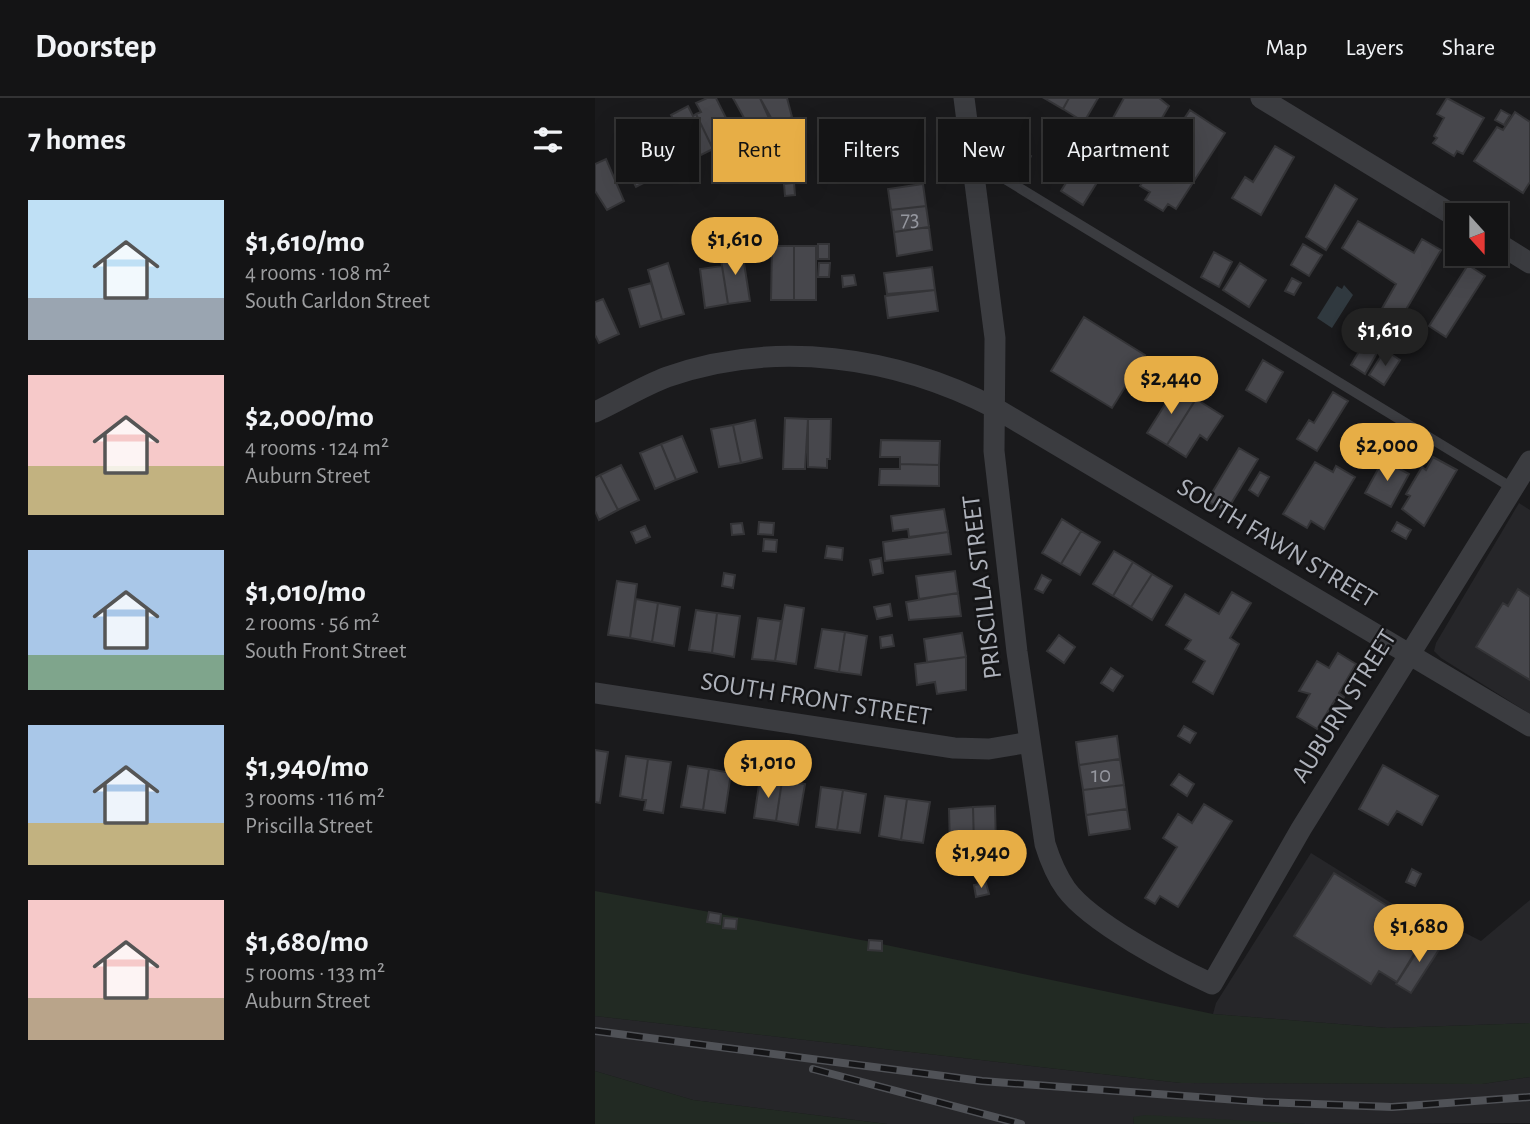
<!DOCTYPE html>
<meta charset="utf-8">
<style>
:root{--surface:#141415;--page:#1d1d1e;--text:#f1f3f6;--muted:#9d9ea0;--line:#333334;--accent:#e7ae46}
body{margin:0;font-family:"Alegreya Sans",sans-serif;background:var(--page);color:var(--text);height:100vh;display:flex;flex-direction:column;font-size:26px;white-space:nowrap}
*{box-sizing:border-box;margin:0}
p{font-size:23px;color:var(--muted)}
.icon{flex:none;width:38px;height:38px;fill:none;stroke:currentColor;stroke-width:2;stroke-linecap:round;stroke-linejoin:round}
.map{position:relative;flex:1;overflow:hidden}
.details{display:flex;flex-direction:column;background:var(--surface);width:595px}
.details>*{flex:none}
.hud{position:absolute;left:21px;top:21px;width:665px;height:63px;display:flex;gap:14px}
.needle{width:46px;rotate:159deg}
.tools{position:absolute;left:850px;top:105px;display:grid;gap:14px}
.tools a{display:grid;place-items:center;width:63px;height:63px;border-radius:0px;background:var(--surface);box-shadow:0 7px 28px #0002,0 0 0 2px var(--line);font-size:35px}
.price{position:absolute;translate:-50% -60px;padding:0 16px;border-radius:24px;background:var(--accent);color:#111;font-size:23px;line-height:46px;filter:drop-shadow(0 2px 4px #0008)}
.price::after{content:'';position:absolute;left:50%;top:42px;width:21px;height:16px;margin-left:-10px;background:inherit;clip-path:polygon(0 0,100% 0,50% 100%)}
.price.active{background:#222;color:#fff}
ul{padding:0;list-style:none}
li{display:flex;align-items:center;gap:21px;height:175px;padding:0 28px}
li span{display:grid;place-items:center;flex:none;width:196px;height:140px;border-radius:0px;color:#555}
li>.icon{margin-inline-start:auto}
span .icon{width:84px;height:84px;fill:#fffc;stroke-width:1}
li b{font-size:30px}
h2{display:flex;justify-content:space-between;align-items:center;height:84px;padding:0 28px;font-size:30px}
.pill{padding:0 24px;border-radius:0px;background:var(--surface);box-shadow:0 7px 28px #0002,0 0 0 2px var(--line);font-size:24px;line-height:63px}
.pill.active{background:var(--accent);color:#111}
header{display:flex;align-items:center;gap:42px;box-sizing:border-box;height:98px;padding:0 35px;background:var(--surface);border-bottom:2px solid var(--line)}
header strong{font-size:33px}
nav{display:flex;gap:38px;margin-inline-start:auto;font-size:24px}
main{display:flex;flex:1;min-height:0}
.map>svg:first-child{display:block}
.built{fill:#262629}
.green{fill:#222a23}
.water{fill:#30393f}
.building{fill:#47474c;stroke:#343437;stroke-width:2}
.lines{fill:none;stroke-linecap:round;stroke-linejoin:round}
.lane{stroke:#3b3c40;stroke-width:10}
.street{stroke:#3b3c40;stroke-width:21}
.rail-casing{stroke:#505257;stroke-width:8}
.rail{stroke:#151517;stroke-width:5;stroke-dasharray:16;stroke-linecap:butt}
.labels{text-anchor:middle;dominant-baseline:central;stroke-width:5;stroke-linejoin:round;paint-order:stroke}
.number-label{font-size:23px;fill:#94969e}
.street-label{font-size:26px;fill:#adb1ba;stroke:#151517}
</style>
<header>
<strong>Doorstep</strong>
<nav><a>Map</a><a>Layers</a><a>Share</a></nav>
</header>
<main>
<section class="details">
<h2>7 homes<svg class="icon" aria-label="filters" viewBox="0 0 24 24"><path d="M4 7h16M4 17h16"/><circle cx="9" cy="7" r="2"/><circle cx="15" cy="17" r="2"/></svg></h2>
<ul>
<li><span style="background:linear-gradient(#bfe0f5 70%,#9aa5b1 0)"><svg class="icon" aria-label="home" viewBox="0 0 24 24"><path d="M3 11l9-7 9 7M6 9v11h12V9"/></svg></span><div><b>$1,610/mo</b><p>4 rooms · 108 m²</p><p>South Carldon Street</p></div></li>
<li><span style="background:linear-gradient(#f6c9c9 65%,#c2b280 0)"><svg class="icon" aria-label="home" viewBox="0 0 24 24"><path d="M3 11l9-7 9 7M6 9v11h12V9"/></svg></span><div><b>$2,000/mo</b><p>4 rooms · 124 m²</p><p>Auburn Street</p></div></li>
<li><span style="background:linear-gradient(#a9c7e8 75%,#7fa58c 0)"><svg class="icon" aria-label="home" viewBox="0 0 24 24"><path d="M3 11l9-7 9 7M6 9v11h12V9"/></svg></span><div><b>$1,010/mo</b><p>2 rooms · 56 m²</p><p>South Front Street</p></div></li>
<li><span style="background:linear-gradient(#a9c7e8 70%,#c2b280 0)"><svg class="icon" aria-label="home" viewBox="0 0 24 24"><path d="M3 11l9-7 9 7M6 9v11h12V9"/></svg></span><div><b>$1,940/mo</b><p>3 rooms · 116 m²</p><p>Priscilla Street</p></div></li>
<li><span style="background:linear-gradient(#f6c9c9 70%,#b9a48a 0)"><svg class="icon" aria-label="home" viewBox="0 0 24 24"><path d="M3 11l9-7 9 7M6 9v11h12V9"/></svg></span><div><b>$1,680/mo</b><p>5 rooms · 133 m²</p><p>Auburn Street</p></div></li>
</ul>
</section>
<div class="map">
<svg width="935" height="1026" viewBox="0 0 935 1026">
<rect width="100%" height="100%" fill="#1a1a1c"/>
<path class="built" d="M924 405 935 412V616L846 560 839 553 841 545Z
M716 755 814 816H833L886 843 935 802V925L793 930 618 916 621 905Z
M0 918 586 985 887 986 935 979V1025L710 1026 538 1019 539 1026H292L98 1002 0 973Z"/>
<path class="green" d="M0 793 277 844 618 916 793 930 935 925V979L887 986 586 985 0 918Z
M0 973 98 1002 292 1026H0Z
M551 1017 710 1026H539L538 1019Z"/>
<path class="water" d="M749 187 758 197 737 230 722 220 742 188 747 191Z"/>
<path class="building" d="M112 0H121L141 40 118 51 101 16 106 14 101 5Z
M138 0H165L178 29 159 38Z
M165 0H192L197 19 180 27Z
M449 0H474L468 11Z
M474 0H503L489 24 468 11Z
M529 0H564L574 8 556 39 553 36 550 42 518 20Z
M852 0 889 20 868 56 862 53 859 58 838 45 842 40 839 38 849 20 842 16Z
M93 8 98 18 101 16 118 51 98 61 76 17Z
M595 12 630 35 581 111 573 106 568 113 550 102 555 94 545 88Z
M906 12 915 17 909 27 900 22Z
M920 14 935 24V84L928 95 879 63 902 29 908 32Z
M319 24 322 47 284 52 280 29Z
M66 33 83 68 62 78 45 44Z
M198 37 204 48 195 52 189 41Z
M45 44 62 78 41 89 24 54Z
M417 46 436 58 431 67 412 56Z
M322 47 325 69 287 75 284 52Z
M680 48 699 59 666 117 637 100 650 79 658 84Z
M11 61 29 103 12 112 0 93V66Z
M484 64 506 78 488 107 466 93Z
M199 85 200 97 190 98 189 86Z
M328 86 331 108 296 112 293 91Z
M740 87 762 101 731 152 711 139Z
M331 108 334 129 299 134 296 112Z
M763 123 819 155 827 141 846 152 799 232 781 221 801 186 747 150Z
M334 129 337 152 302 158 299 134Z
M223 146H234V161H223Z
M708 146 727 157 714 178 696 167Z
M177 148H199V202H176Z
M199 148H221V202H199Z
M147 152 155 203 133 206 125 155Z
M619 154 637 164 624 189 606 179Z
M73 165 89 216 67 222 53 172Z
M224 165H235L234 179H223Z
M645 165 671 182 654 209 628 192Z
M873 167 890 178 851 239 834 228Z
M127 168 133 206 110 210 105 171Z
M337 169 340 192 292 196 289 175Z
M259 177 261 187 248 189 247 178Z
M697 180 706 185 699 197 690 193Z
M56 185 67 222 45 229 34 191Z
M340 192 343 213 293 220 290 198Z
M8 201 24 236 4 245 0 237V204Z
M489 219 550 257 517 310 456 273Z
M769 245 783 253 770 276 756 267Z
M790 252 805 262 789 287 774 277Z
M668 262 688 274 671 304 651 292Z
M581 289 601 301 572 347 552 335Z
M738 294 753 303 722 353 702 341 714 322 719 325Z
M601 301 628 318 612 342 605 337 591 359 572 347Z
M190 320 213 321 210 371H188Z
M213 321H236L235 361H232V370L213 369Z
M160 322 167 360 146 365 138 327Z
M138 327 146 365 124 369 116 331Z
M87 338 102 374 81 382 66 346Z
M286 342 345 343 344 367 305 366V359H285Z
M66 346 81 382 60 391 45 355Z
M644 350 663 361 631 414 612 403Z
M838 359 862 372 829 428 807 411 815 398 811 396 827 369 831 372Z
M788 362 814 376 796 409 770 395Z
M720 364 738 374 741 368 760 379 729 431 716 423 712 430 688 416Z
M305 366 344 367V388L284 387 285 371H305Z
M26 367 44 402 23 412 5 377Z
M665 374 674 379 663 398 654 392Z
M5 377 23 412 4 422 0 413V380Z
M349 411 353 434 314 439 313 431 298 433 296 418Z
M467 421 486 433 466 466 447 455Z
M164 424 179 425 178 437 163 436Z
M802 424 816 432 811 441 797 433Z
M147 425 149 436 137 437 136 426Z
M50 428 55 439 41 445 36 434Z
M486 433 505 444 485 477 466 466Z
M353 434 356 456 290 463 288 444Z
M169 441 182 442 181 454 168 453Z
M232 448 248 450 247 462 230 460Z
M519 453 538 464 518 498 498 486Z
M286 460 288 475 278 477 275 462Z
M538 464 557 476 536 509 518 498Z
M360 473 363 495 324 501 321 478Z
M129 475 140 477 138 490 127 488Z
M557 476 577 488 557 522 536 509Z
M447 477 456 482 448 495 440 491Z
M22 483 42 486 35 540 13 537Z
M923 491 935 499V582L881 549 908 505 913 508Z
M637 494 656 505 635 540 644 546 618 596 598 584 610 563 590 551 596 542 571 527 590 496 624 516Z
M363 495 366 518 314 522 311 504Z
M41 501 63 505 57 544 35 540Z
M63 505 85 509 79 548 57 544Z
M295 506 297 518 282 521 279 509Z
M190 507 209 510 201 566 180 563Z
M101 512 122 515 117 555 94 552Z
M122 515 145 518 139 559 117 555Z
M163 520 186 523 180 563 157 561Z
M227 531 250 534 244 574 220 570Z
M250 534 272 538 266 577 244 574Z
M367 535 371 559 332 564 329 541Z
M297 537 299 548 286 550 285 539Z
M464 537 480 549 469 565 452 553Z
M743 555 761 566 744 595 749 599 746 605 740 602 722 631 702 619 715 596 704 593 722 563 734 570Z
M371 559V592L342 596 340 584 322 587 320 566Z
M516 570 528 578 518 593 506 585Z
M589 628 601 635 595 645 583 638Z
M522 638 525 661 484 667 481 644Z
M0 652 13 654 5 705 0 704Z
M31 658 53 661 47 702 25 698Z
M53 661 76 664 68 715 49 712 51 702H47Z
M525 661 529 687 488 692 484 667Z
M788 667 843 698 827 727 802 713 793 727 764 711Z
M93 668 114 671 108 712 86 709Z
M114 671 136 675 130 715 108 712Z
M584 676 599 686 592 698 576 687Z
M165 680 187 683 181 723 159 720Z
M187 683 210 686 203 727 181 723Z
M529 687 532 711 491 717 488 692Z
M226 689 248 692 242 732 221 729Z
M248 692 271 696 265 735 242 732Z
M290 698 312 701 306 742 284 738Z
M312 701 335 704 328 745 306 742Z
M609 706 637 723 583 809 565 798 560 806 550 800 582 749 568 740 583 716 597 725Z
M400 708 401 748H379L378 709Z
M378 709 379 748 355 749 354 711Z
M532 711 535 731 494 737 491 717Z
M817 771 826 776 820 788 811 784Z
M739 775 833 833 802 884 784 873 776 886 699 838Z
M391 785 394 796 381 799 379 787Z
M114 814 126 816 125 826 112 824Z
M129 820 142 821 141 831 128 830Z
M832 838 847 847 816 895 801 886Z
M274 842 287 843V853L273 852Z"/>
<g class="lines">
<path class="lane" d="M377 61 919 391"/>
<path class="street" d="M369 0 400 240 399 353 422 554 450 746C455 762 461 777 471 791 496 825 578 868 617 886L706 731 935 363
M666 0 863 120
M901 144 935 165
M0 314C24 303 48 288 72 279 180 241 300 258 400 310L935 628
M0 595 359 650 394 651 435 644"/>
<defs>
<path id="rail" d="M0 933 387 983 670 1004 797 1009 935 999
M218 971 426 1026"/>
</defs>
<use href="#rail" class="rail-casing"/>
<use href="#rail" class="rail"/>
</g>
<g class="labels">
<g class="number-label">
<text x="315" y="121">73</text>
<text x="506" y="677">10</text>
</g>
<g class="street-label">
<text transform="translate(682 445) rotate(31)">SOUTH FAWN STREET</text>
<text transform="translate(387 489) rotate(-97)">PRISCILLA STREET</text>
<text transform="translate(221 601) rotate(9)">SOUTH FRONT STREET</text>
<text transform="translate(749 608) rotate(-58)">AUBURN STREET</text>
</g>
</g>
</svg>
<div class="tools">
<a><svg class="needle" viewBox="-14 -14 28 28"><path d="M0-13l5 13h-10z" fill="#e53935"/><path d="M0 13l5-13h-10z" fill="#9d9ea0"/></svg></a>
</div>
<b class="price" style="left:140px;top:179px">$1,610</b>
<b class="price active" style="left:790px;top:270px">$1,610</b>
<b class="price" style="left:576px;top:318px">$2,440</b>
<b class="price" style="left:792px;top:385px">$2,000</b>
<b class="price" style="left:173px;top:702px">$1,010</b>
<b class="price" style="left:386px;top:792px">$1,940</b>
<b class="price" style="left:824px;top:866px">$1,680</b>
<div class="hud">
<a class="pill">Buy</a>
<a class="pill active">Rent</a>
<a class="pill">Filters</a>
<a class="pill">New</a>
<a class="pill">Apartment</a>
</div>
</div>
</main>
